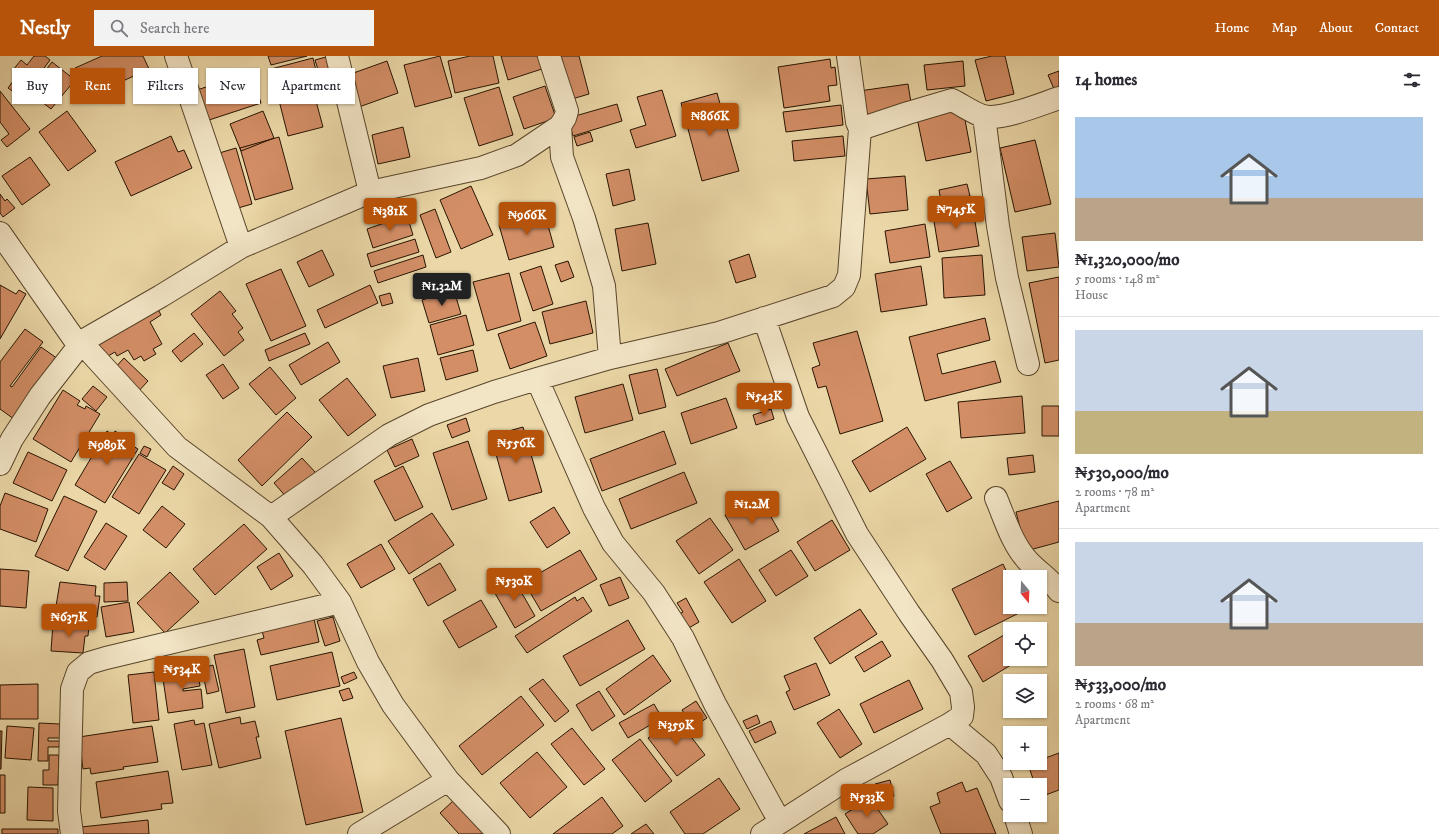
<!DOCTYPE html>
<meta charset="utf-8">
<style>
:root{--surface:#fff;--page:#f2f2f3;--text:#2b2b33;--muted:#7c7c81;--line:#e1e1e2;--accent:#b45309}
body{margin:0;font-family:"IM FELL DW Pica",serif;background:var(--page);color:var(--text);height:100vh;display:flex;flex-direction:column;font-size:15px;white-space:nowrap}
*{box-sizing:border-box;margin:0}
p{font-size:13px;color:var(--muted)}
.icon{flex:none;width:22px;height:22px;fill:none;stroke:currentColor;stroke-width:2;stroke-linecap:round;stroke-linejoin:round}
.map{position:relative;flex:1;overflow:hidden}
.panel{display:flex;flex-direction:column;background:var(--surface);width:380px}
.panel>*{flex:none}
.banner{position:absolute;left:12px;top:12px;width:380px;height:36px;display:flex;gap:8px}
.needle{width:26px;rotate:161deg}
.buttons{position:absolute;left:1003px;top:514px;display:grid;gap:8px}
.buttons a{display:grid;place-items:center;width:44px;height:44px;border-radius:0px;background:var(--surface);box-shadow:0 1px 3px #0004;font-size:20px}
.price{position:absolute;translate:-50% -34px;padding:0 9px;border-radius:4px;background:var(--accent);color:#fff;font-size:13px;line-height:26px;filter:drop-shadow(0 1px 2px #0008)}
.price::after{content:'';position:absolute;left:50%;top:24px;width:12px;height:9px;margin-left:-6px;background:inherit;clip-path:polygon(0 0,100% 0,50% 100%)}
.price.active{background:#222;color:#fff}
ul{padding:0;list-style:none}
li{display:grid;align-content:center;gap:8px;height:212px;padding:0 16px}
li+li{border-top:1px solid var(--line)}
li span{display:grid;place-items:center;height:124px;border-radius:0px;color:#555}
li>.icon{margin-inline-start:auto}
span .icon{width:72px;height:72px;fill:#fffc;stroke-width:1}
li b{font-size:17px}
h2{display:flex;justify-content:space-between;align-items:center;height:48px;padding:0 16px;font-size:17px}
.pill{padding:0 14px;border-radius:0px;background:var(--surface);box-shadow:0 1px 3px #0004;font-size:14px;line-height:36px}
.pill.active{background:var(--accent);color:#fff}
header{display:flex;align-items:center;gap:24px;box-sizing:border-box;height:56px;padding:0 20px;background:var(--accent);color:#fff}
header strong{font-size:19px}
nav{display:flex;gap:22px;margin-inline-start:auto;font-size:14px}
.search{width:280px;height:36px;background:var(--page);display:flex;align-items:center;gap:10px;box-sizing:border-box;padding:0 14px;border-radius:0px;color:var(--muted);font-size:15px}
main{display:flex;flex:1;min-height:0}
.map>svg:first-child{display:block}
.building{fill:#d38e66;stroke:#271400}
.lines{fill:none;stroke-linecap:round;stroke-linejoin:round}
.street-casing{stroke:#58452a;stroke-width:24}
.street{stroke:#f2e5c6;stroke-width:22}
</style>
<header>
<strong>Nestly</strong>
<div class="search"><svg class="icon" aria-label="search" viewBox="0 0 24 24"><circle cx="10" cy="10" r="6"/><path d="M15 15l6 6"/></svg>Search here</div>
<nav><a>Home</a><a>Map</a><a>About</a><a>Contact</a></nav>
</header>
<main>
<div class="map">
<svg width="1059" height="778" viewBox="0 0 1059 778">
<rect width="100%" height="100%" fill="#ebd7a7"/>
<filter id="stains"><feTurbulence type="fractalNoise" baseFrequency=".005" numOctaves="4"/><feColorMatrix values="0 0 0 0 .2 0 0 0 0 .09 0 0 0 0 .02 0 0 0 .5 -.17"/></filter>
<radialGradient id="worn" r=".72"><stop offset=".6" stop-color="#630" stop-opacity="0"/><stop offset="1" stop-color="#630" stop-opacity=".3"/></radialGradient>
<path class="building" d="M34 0H45L50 4 22 42 8 32 19 17 13 14 21 4 27 9Z
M102 0H143L149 13 88 41 75 12Z
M268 0H307L271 9Z
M440 0 452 41 415 51 404 9Z
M470 0H493L499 27 455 37 448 5Z
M501 0H541L545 12 508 24Z
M561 0H579L589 38 572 43Z
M992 0H1005L1014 38 986 45 975 4Z
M326 1 330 14 319 17 315 4Z
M313 2 320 32 313 34 323 71 288 80 271 13Z
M830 3 831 12 835 11 837 29 828 30 830 45 784 52 778 11Z
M387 5 398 37 359 51 348 19Z
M963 5 965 30 927 34 924 9Z
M52 6 75 24 51 53 29 36Z
M1059 15V31L1054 33 1048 19Z
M251 16 261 47 206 65 197 34Z
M908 28 912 53 863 60 859 35Z
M545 30 556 62 524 73 513 41Z
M499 31 513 79 479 90 464 42Z
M662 34 676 80 636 92 630 74 646 69 637 41Z
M0 35 30 73 7 91 1 84 9 78 0 66Z
M717 37 739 115 702 125 681 47Z
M617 48 622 65 573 80 568 62Z
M841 49 843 69 786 76 783 56Z
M963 53 971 96 926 105 917 62Z
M67 55 96 95 68 115 39 76Z
M263 55 274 82 241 95 230 68Z
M403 71 410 101 378 108 372 79Z
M590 76 593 85 577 90 574 81Z
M171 80 178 96 184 94 192 112 131 140 115 106Z
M843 80 845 100 794 105 792 85Z
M279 81 293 133 255 144 240 92Z
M1035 84 1051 148 1015 156 1000 92Z
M236 92 252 148 231 154 216 98Z
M30 101 50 129 22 149 2 120Z
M629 113 635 144 613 150 606 118Z
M905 120 908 154 870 158 866 123Z
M967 128 970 140 941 146 939 134Z
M471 130 493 179 461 193 440 144Z
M0 138 5 145 7 143 15 152 3 161 0 157Z
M435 153 451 196 436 202 420 159Z
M973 153 979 190 939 196 933 159Z
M544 155 554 191 509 204 499 169Z
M407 159 413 179 373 192 367 173Z
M648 167 656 208 622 215 615 173Z
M925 168 930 201 890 207 885 175Z
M1055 177 1059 211 1027 215 1022 181Z
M415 183 419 196 371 211 367 198Z
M322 194 334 219 309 231 297 206Z
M749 198 756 221 736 227 729 205Z
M423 199 426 211 378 227 374 215Z
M982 199 985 239 944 242 942 202Z
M568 205 574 221 561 226 555 209Z
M541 210 553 248 533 255 520 217Z
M921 210 927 249 881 256 875 218Z
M281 213 306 270 271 285 246 228Z
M509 217 521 265 487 275 473 226Z
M1059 221V304L1045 307 1029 227Z
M0 229 16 238 19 234 26 238 0 283Z
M370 229 378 247 325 272 317 254Z
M454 234 461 258 429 267 422 244Z
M220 235 236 255 232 258 243 272 238 276 244 284 224 300 191 258Z
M390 237 393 247 382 250 379 240Z
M586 245 593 277 550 288 542 256Z
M156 249 161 259 150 266 162 288 153 293 156 298 144 305 141 300 134 304 128 294 117 300 115 296 103 303 93 284Z
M466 259 474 289 438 299 430 269Z
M985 262 990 284 937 298 942 318 995 305 1001 326 925 345 909 281Z
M535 266 547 300 510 313 498 278Z
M25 273 43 286 10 330 12 331 41 291 58 303 14 363 0 353V306Z
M857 275 883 365 840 378 826 330 818 332 812 312 820 309 813 287Z
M194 277 203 288 181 306 172 295Z
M305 277 310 288 269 305 265 294Z
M328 286 340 306 301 329 289 309Z
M728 287 740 315 677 340 665 313Z
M473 294 478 315 446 324 440 302Z
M124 302 148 325 136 338 112 315Z
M418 302 425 335 391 342 383 310Z
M223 308 239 332 223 343 206 319Z
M270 311 296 342 276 359 249 328Z
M657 313 666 351 639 358 629 319Z
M347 322 376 359 348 380 319 344Z
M623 328 633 364 585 377 575 341Z
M93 330 107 341 96 355 82 343Z
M63 334 80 345 77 349 85 353 86 350 100 358 71 406 33 383Z
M1022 340 1025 377 961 382 958 346Z
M726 342 737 372 691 388 681 357Z
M1042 350H1059V380H1042Z
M771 353 774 363 756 369 753 359Z
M287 356 312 381 262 430 238 404Z
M466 362 470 375 452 382 447 369Z
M523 371 542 436 509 445 491 380Z
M907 371 926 403 870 436 852 405Z
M107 375 113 379 115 375 128 383 126 386 138 393 105 447 75 429Z
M664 375 676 408 602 435 590 403Z
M412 383 419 400 395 411 387 394Z
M468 385 487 443 452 454 433 397Z
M144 390 151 393 147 401 140 397Z
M28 396 67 414 52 445 13 427Z
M139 398 166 414 139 458 112 441Z
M1033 399 1035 416 1009 419 1007 402Z
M302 402 316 417 288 443 274 427Z
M950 405 972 442 947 456 926 418Z
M173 410 184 418 174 434 162 427Z
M403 410 423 451 395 465 374 425Z
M684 416 697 447 631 473 619 443Z
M5 437 48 453 36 486 0 473V450Z
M64 440 97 455 68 515 35 500Z
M762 445 779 475 745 494 725 459 740 451 743 455Z
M1059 445V486L1026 495 1016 456Z
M162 450 185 468 166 492 143 474Z
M554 451 570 477 547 492 530 466Z
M432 457 454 489 409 518 388 485Z
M710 462 733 494 699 518 676 485Z
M832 464 850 494 815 515 797 486Z
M106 467 127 480 105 514 84 501Z
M244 468 267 493 215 539 193 513Z
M381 488 395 513 361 532 347 508Z
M580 494 597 523 541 555 524 526Z
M791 494 808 520 776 540 759 514Z
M279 497 293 520 271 534 257 511Z
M739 503 766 545 732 567 704 526Z
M440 507 456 534 428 550 413 523Z
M1003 508 1010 523V551H1024L1025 554 975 579 952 533Z
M0 513 29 515 26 552 0 550Z
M170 516 199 546 165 577 137 547Z
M512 520 535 560 515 572 492 532Z
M620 521 629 542 609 550 600 529Z
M60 526 96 530 95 540H100L97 561 55 556Z
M127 526 128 545 104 546V527Z
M575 541 577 545 583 541 592 555 527 597 515 580Z
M686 542 699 566 687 573 679 558 683 556 677 547Z
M481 544 497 571 459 592 443 565Z
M129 546 134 576 106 581 101 551Z
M860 553 877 578 830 608 814 582Z
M333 561 340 585 325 590 317 565Z
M314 563 319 586 261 599 257 584 264 582 262 575Z
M628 564 645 593 580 630 563 600Z
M53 567 89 569 88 580H85L83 597 51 595Z
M1004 579 1010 589V603H1019V604L983 626 968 600Z
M882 585 891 600 864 616 855 601Z
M244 593 255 651 226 657 214 599Z
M332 596 340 630 277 644 270 610Z
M653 599 671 625 624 659 606 633Z
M816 607 830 639 794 654 786 636 790 634 784 620Z
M213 609 219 635 207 638 202 612Z
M197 611 200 630 183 633V635L201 633 203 652 168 657 162 616Z
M154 616 159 664 133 667 128 619Z
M354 616 357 622 344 628 341 621Z
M543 623 569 655 555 666 529 633Z
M909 624 923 653 874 677 860 648Z
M38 628V663H0V629Z
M349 632 353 642 343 645 339 635Z
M599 635 615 660 592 675 576 649Z
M521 640 544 669 482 719 459 690Z
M696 645 707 662 693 671 682 654Z
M654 648 662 662 628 682 619 667Z
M839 653 862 688 840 702 817 667Z
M757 659 760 667 747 673 743 665Z
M240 661 241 668 255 665 259 681H256L261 702 219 712 209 668Z
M676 661 705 699 677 720 648 682Z
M341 662 363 756 306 769 285 675Z
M194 664 195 669 204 667 212 709 182 714 174 668Z
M771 665 776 677 755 687 749 675Z
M39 667 60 668V682H48V685H60L59 691H48V705H38Z
M7 670 34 672 31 704 5 702Z
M152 670 158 706 123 711 124 713 91 718 90 712 83 713 79 681Z
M572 672 605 713 584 729 551 688Z
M0 675H2L1 713H0Z
M640 683 672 725 645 746 612 704Z
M537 696 567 731 530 762 500 727Z
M1059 697V734L1040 741V729H1035L1028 708 1040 707V704Z
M49 699H59L58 729H43V714H49Z
M168 715 173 747 161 748 162 753 101 762 96 726Z
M0 719H5V757H0Z
M719 722 740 753 703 778H685L670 756Z
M890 724 894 740 880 745 875 728Z
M962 726 966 736 977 732 996 778H941L930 751 940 747 937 737Z
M28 731 53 732V765L27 764Z
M602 741 623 770 612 778H553Z
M870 742 888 768 873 778H858L845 758Z
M453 745 485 778H459L440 757Z
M836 761 845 778H804Z
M148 764 149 778H81V771Z
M646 768 654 778H631Z
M2 773H58V778H2Z"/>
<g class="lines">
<defs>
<path id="street" d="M176 0 241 191
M337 0 370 136 481 112 517 99 560 70 565 62 567 55 549 0
M984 60 998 170 1007 222 1028 308
M560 70 562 101 584 162 604 230 610 302
M860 73 908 57 952 44C962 49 973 57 983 60 1001 65 1041 48 1059 42
M0 177 79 290 81 286 177 391 271 461 313 509 340 546 368 606 393 649 448 724 499 778
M81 286 161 240 241 191 370 136
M537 323 594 452 613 487 654 537 683 582 715 648 780 766
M0 408 12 383 40 340 79 290
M996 442C1005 463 1012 488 1028 505 1038 516 1050 523 1059 535
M271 461 389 379 429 359 494 336 537 323 610 302 719 277 833 240 844 231 849 219 860 73 857 66 848 0
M950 668 986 698 1001 721 1010 745
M1015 759 1021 778
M72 778 69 755 72 633 78 616 89 607 106 602 340 546
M359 778 448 724
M762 778 846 724 950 668 962 660 963 651 961 636 942 604 909 557 857 478 798 361 764 262"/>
</defs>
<use href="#street" class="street-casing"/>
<use href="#street" class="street"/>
</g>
<rect width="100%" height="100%" filter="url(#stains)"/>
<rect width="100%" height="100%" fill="url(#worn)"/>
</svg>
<div class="buttons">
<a><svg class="needle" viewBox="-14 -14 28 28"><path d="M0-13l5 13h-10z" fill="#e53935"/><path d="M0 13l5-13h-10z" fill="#7c7c81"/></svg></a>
<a><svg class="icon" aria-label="locate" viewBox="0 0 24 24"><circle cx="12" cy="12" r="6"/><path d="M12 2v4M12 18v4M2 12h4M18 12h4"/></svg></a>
<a><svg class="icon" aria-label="layers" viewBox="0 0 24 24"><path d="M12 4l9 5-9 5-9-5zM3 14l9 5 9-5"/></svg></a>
<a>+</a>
<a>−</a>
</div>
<b class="price" style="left:710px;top:81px">₦866K</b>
<b class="price" style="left:956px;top:174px">₦745K</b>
<b class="price" style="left:390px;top:176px">₦381K</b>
<b class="price" style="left:527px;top:180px">₦966K</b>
<b class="price active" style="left:442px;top:251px">₦1.32M</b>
<b class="price" style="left:764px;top:361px">₦543K</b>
<b class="price" style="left:516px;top:408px">₦556K</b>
<b class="price" style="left:107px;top:410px">₦989K</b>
<b class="price" style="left:752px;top:469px">₦1.2M</b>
<b class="price" style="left:514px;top:546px">₦530K</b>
<b class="price" style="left:69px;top:582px">₦637K</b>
<b class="price" style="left:182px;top:634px">₦534K</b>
<b class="price" style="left:676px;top:690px">₦359K</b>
<b class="price" style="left:867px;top:762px">₦533K</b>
<div class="banner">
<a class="pill">Buy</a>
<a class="pill active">Rent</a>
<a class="pill">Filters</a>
<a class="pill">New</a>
<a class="pill">Apartment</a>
</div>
</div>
<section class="panel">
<h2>14 homes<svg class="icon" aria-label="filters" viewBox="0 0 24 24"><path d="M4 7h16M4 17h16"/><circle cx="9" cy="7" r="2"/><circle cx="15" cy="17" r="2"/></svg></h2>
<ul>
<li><span style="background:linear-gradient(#a9c7e8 65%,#b9a48a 0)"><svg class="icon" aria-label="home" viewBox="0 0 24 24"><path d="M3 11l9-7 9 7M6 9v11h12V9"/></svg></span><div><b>₦1,320,000/mo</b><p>5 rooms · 148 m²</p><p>House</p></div></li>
<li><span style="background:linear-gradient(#c9d6e8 65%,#c2b280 0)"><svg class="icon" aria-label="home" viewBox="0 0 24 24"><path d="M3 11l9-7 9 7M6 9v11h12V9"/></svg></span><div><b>₦530,000/mo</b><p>2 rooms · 78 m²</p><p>Apartment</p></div></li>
<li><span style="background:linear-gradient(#c9d6e8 65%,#b9a48a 0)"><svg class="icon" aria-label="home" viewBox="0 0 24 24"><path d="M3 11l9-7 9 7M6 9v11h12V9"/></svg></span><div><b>₦533,000/mo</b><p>2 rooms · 68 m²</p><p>Apartment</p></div></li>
</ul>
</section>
</main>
